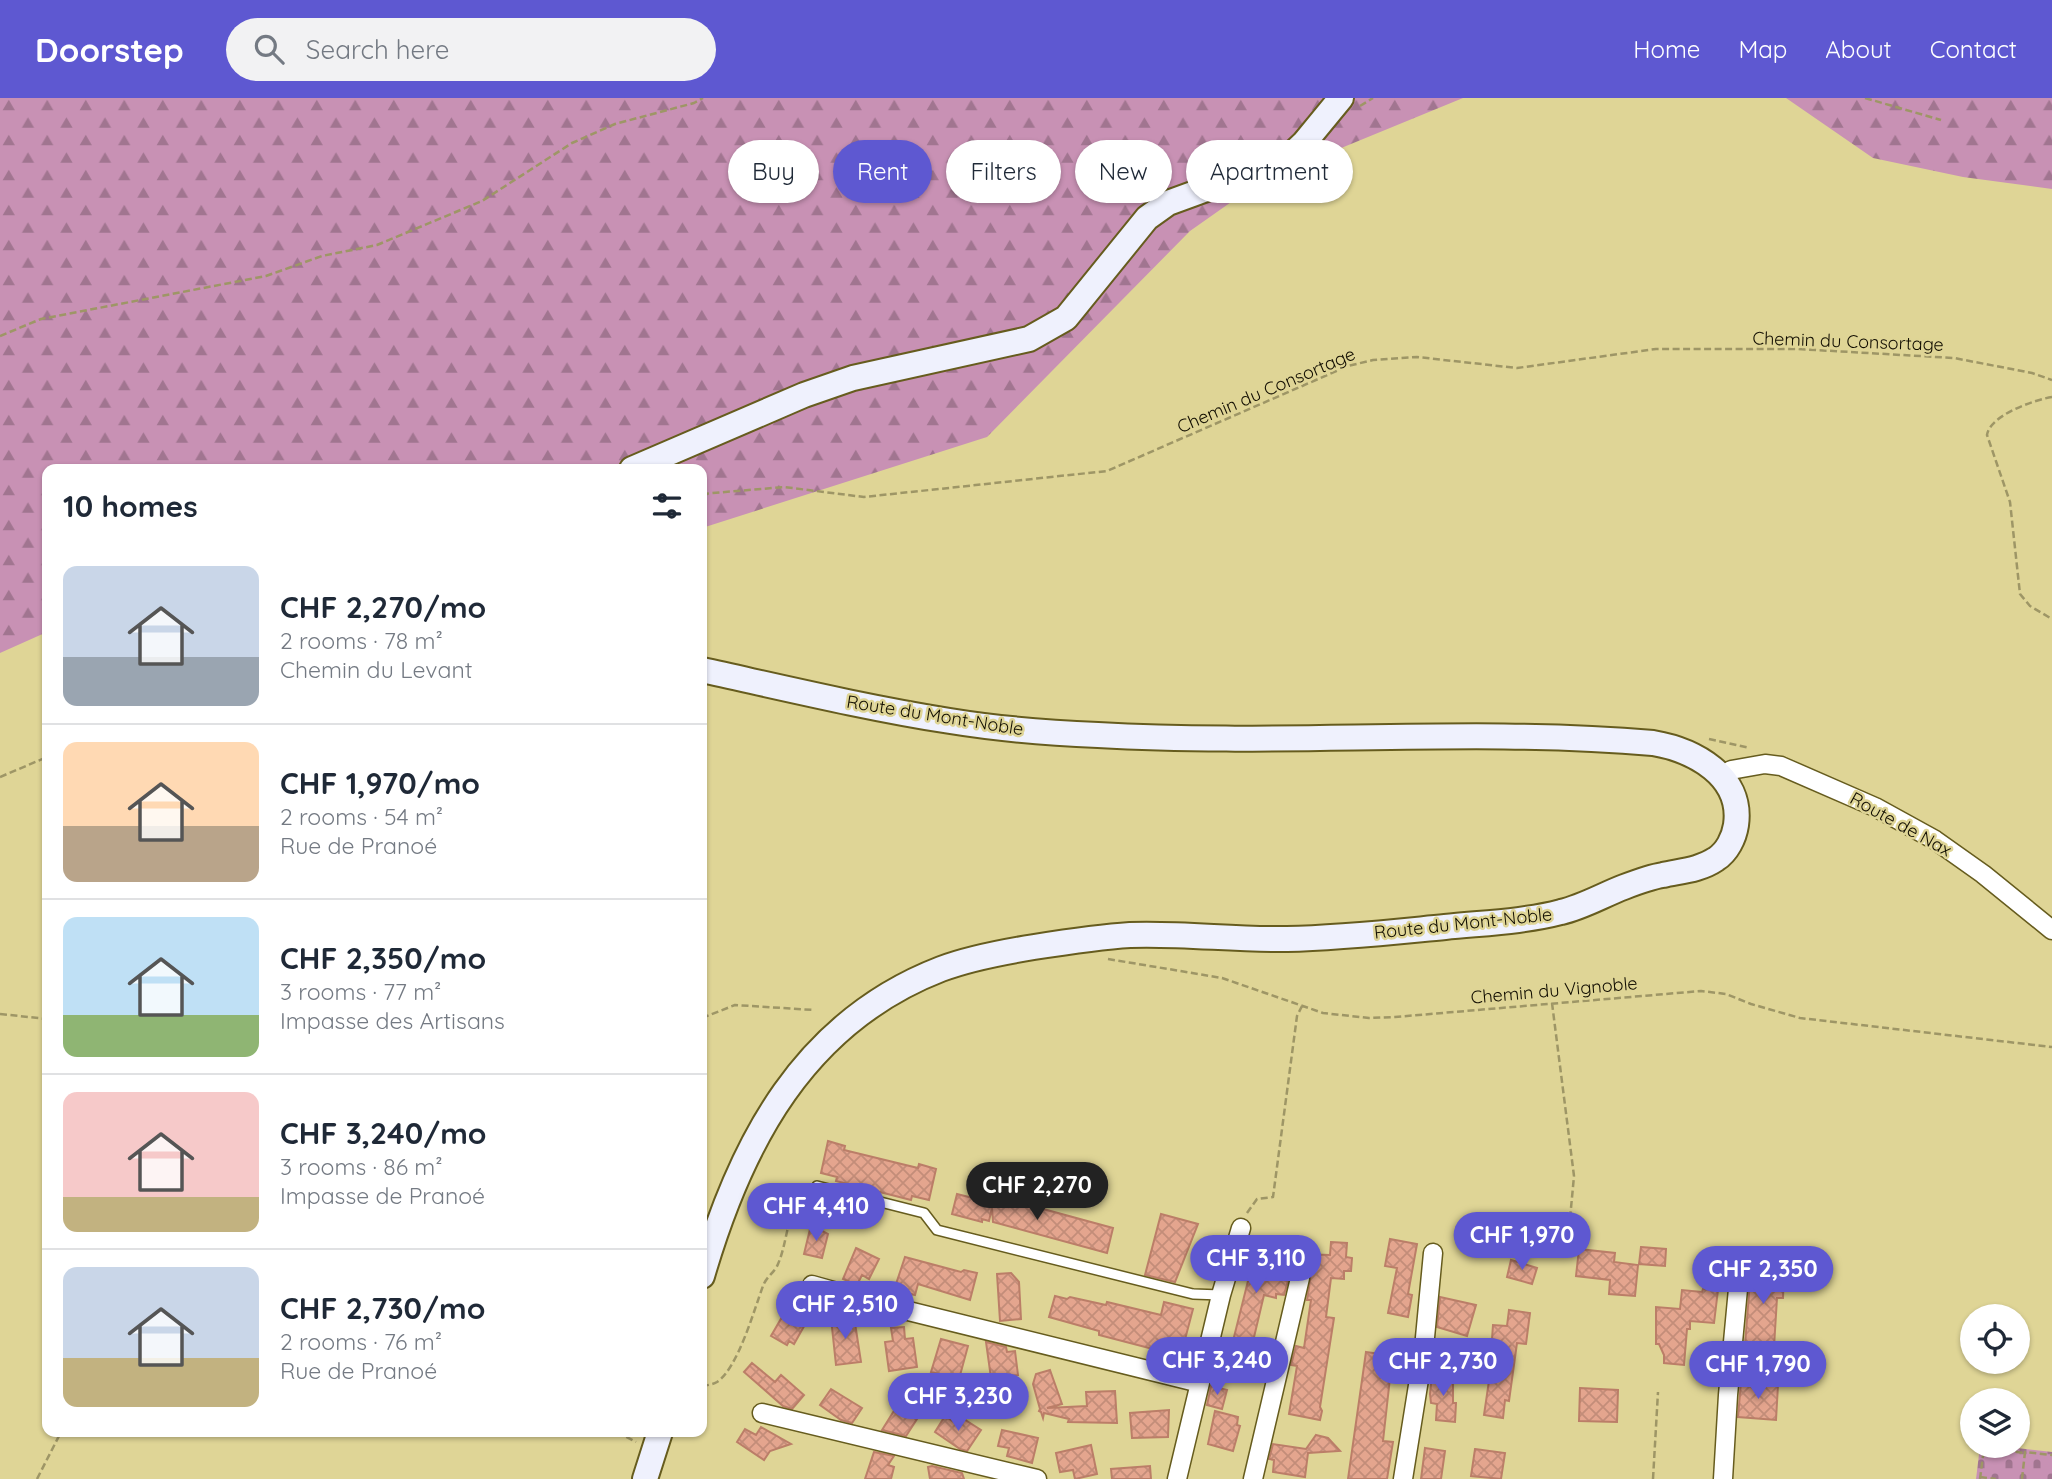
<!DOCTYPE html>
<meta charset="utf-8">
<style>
:root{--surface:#fff;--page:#f2f2f3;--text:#1f2937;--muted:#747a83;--line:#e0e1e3;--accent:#5e58d1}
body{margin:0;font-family:Quicksand,sans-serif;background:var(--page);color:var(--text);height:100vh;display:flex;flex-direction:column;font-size:26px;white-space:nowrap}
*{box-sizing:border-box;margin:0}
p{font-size:23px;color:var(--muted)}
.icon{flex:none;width:38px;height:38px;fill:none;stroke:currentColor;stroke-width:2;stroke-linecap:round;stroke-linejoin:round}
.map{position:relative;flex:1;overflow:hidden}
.panel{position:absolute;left:42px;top:366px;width:665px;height:973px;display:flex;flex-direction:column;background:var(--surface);border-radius:14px;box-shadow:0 2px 5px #0004}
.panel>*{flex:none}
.guide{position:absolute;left:728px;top:42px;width:665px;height:63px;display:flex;gap:14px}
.tools{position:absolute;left:1960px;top:1206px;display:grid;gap:14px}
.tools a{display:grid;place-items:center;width:70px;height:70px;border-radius:50%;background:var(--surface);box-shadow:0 2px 5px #0004;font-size:35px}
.price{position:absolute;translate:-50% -60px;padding:0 16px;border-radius:24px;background:var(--accent);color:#fff;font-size:23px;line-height:46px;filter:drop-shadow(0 2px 4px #0008)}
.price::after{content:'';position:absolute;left:50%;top:42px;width:21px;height:16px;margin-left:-10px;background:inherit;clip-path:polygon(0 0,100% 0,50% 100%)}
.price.selected{background:#222;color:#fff}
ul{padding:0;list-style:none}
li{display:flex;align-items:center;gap:21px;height:175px;padding:0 21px}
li+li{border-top:2px solid var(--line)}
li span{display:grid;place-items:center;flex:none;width:196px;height:140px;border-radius:14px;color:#555}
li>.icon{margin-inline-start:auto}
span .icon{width:84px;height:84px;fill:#fffc;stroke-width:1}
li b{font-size:30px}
h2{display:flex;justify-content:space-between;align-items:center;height:84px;padding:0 21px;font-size:30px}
.pill{padding:0 24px;border-radius:32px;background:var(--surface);box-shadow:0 2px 5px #0004;font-size:24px;line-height:63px}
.pill.selected{background:var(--accent);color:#fff}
header{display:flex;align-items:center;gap:42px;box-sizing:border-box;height:98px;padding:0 35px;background:var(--accent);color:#fff}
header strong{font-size:33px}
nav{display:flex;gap:38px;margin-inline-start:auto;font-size:24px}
.search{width:490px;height:63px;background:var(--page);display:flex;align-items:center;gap:18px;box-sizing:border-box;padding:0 24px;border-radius:38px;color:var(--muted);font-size:26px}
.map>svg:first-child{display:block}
.forest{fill:url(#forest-firs)}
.cemetery{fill:url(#cemetery-stones)}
.building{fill:url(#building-cross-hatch);stroke:#bb7e68;stroke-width:2}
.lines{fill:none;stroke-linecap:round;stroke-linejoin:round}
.lane-casing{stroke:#665c1e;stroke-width:12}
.street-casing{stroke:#665c1e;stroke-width:21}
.secondary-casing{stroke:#665c1e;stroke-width:28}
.path{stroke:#9e9666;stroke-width:2.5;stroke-dasharray:7 3.5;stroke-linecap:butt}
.lane{stroke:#fff;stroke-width:9}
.street{stroke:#fff;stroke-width:18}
.secondary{stroke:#eff1fd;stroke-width:24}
.labels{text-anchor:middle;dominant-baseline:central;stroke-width:5;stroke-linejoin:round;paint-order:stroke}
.street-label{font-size:18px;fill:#110d00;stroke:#dfd596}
</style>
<header>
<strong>Doorstep</strong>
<div class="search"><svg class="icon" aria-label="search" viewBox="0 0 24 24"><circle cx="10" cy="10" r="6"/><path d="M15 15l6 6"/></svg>Search here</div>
<nav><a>Home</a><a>Map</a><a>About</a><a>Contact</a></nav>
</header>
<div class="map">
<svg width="2052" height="1381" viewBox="0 0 2052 1381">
<defs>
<pattern id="forest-firs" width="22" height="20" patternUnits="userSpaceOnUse" patternTransform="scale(1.75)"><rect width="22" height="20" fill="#c891b4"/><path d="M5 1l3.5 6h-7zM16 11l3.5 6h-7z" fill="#a17590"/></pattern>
<pattern id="cemetery-stones" width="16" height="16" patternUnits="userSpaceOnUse" patternTransform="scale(1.75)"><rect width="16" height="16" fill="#c891b4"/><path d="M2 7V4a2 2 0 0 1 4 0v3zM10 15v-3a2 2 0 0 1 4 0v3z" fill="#a17590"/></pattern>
<pattern id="building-cross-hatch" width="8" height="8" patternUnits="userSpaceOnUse" patternTransform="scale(1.75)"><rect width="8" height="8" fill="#e4a58e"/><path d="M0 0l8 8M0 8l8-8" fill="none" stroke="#c38d79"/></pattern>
</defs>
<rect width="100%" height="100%" fill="#dfd596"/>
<path class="forest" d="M0 0H1463L1261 83 1190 133 987 339 702 430V371H47V534L0 555Z
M1786 0H2052V91L1963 79 1873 60Z"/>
<path class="cemetery" d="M1980 1348H2000L2052 1354V1381H1976Z"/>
<path class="building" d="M828 1043 845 1048 844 1052 918 1070 919 1066 936 1071 929 1102 912 1098 911 1102 872 1092 836 1083 837 1079 821 1075Z
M957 1096 1008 1109 1010 1102 1113 1130 1107 1155 993 1124 992 1110 989 1123 982 1121V1124L952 1116Z
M1161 1116 1198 1126 1175 1184 1145 1177Z
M811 1127 828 1136 822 1160 804 1156Z
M1256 1139 1271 1141 1266 1178 1288 1183 1284 1197 1276 1196V1200L1264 1197 1250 1256 1231 1251 1251 1171 1242 1169 1246 1154 1254 1156Z
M1390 1141 1417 1146 1408 1196 1412 1197 1408 1219 1388 1215 1397 1170 1385 1168Z
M1331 1144 1347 1145 1346 1159 1352 1160 1351 1173H1344V1181L1331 1180 1326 1219 1334 1220 1320 1309 1322 1313 1320 1322 1289 1316 1297 1268 1291 1267 1296 1248 1304 1250 1311 1202H1307L1311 1177 1307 1171 1297 1169 1300 1156 1330 1157Z
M1641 1149 1666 1151 1665 1168 1639 1166Z
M856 1150 879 1161 869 1181 862 1177 857 1187 843 1181Z
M1579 1151 1615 1155 1614 1164 1638 1167 1635 1198 1609 1196 1610 1182 1576 1178Z
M905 1159 961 1174 964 1172 977 1175 970 1202 918 1186 915 1197 894 1192Z
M1511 1162 1537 1170 1532 1186 1507 1179Z
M1751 1170 1784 1173 1783 1200H1777L1774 1249 1745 1247Z
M1011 1175 1019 1184 1021 1221 1000 1223 997 1176Z
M1703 1191 1718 1192 1714 1225 1690 1223V1231H1687L1684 1267 1664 1265V1257L1659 1246H1656V1209L1680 1211 1682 1192 1702 1194Z
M796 1195 812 1205 803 1223H807L794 1246 789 1243 787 1247 771 1238Z
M1055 1198 1067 1201 1070 1199 1106 1207 1107 1204 1161 1217 1164 1204 1193 1211 1178 1268 1150 1261 1153 1251 1099 1237V1233L1049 1219Z
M1440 1199 1476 1207 1467 1238 1437 1229Z
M1509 1212 1530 1215 1526 1246 1517 1245 1509 1303 1505 1302 1503 1320 1484 1317 1495 1242 1492 1241 1493 1227 1507 1228Z
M845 1218 855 1225 861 1264 836 1267 831 1220Z
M904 1229 905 1241 913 1240 917 1269 889 1273 885 1244 893 1243 891 1230Z
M941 1241 968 1248 959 1281 931 1274Z
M986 1244 1006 1249 1007 1254 1015 1253 1018 1277 991 1280Z
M1366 1254 1395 1258 1392 1280H1390L1383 1343 1393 1344 1387 1381H1348Z
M752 1265 775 1284 781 1277 804 1297 792 1311 783 1308 744 1274Z
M1050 1272 1062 1306 1047 1310 1087 1308 1086 1294 1115 1293 1117 1325 1068 1324 1069 1321 1044 1315 1043 1320 1041 1314 1039 1313 1040 1311 1033 1286 1036 1276Z
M1432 1277 1453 1279V1305H1456L1455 1324 1436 1322 1437 1306 1431 1305 1430 1296Z
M1741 1284 1778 1287 1776 1322 1738 1319Z
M1211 1288 1227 1292 1222 1311 1207 1307Z
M1580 1290 1618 1292 1617 1324 1579 1323Z
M831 1291 862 1310 852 1325 841 1322 820 1307Z
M897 1308 917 1321 906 1338 882 1332Z
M1169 1312 1168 1339 1132 1340 1130 1315Z
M1215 1313 1238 1319 1237 1327 1240 1328 1233 1353 1208 1346Z
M945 1318 958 1327 962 1320 981 1332 967 1353 960 1351 935 1334Z
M761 1329 791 1346 770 1353 764 1362 737 1344 745 1331 756 1337Z
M1002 1332 1038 1340 1032 1365 1007 1358 1009 1350 998 1348Z
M1316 1337 1328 1340 1340 1353 1308 1355 1305 1379 1273 1374 1274 1362 1269 1361 1273 1346 1306 1351Z
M1091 1347 1097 1376 1075 1381 1073 1372 1060 1374 1056 1355Z
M1425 1350 1445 1353 1441 1381H1421Z
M1475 1351 1505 1355 1501 1381 1471 1378Z
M874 1354 894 1358 888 1367 894 1369 891 1381H865Z
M932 1368 962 1375 964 1381H930L928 1369Z
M1150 1368 1151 1381H1112L1111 1371Z"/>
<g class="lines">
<defs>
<path id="lane" d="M817 1088 924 1115 937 1132 1193 1196 1221 1197"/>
<path id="street" d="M1731 672 1765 666 1781 668 1875 709 1935 742 1983 776 2052 832
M812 1187 880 1206 1200 1285
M762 1315 1037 1381
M1177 1381 1221 1197 1241 1130
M1253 1381 1300 1180
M1403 1381 1424 1250 1433 1155
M1723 1381 1728 1297 1741 1159"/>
<path id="secondary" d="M632 371 804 297 853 280 1029 241 1066 220 1147 120 1168 105 1286 62 1304 45 1341 0
M702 572C784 590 867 610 950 623 999 631 1049 635 1098 637 1283 648 1469 629 1653 645 1694 652 1743 678 1736 727 1734 740 1727 754 1716 761 1700 772 1681 773 1663 777 1650 779 1637 784 1624 789 1603 797 1583 809 1561 814 1523 824 1483 825 1445 829 1393 834 1340 840 1287 841 1235 842 1182 835 1130 837 1098 839 1066 844 1034 849 1003 854 970 860 941 871 804 924 741 1044 702 1178
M645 1381 660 1334"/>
</defs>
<use href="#lane" class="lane-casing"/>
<use href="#street" class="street-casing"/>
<use href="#secondary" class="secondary-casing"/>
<path class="path" d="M1865 0 1941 22
M1360 8 1373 0
M0 238 41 221 266 178 322 158 377 147 482 103 572 45 615 26 694 5 703 0
M2052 299C2034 302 1990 317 1987 337L2010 404 2020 496 2030 508 2052 521
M702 396 784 389 864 399 1107 373 1348 268 1373 262 1417 259 1517 270 1656 251H1798L1954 260 2032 275 2052 282
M1709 641 1750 650
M0 679 47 659
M1108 861 1222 880 1323 915 1369 920 1395 919 1701 893 1726 896 1751 906 1800 920 2052 949
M1552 905 1574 1078 1568 1142
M0 916 47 921
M702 920 735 907 814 912
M1247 1115 1257 1101 1273 1099 1297 918 1302 908
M702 1288C707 1287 712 1287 717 1284 738 1270 754 1212 763 1188 766 1179 775 1174 778 1166 788 1144 787 1108 806 1091
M617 1334 636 1344
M1980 1379 1996 1381
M37 1381 61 1334
M1653 1381 1658 1294
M1980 1381 1984 1350 2025 1355
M2022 1381 2025 1354 2052 1357"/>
<use href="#lane" class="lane"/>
<use href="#street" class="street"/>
<use href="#secondary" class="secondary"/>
</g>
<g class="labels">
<g class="street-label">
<text transform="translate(1848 243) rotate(2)">Chemin du Consortage</text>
<text transform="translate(1266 292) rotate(-23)">Chemin du Consortage</text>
<text transform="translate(935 617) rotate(9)">Route du Mont-Noble</text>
<text transform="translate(1901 726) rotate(29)">Route de Nax</text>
<text transform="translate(1463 825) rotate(-6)">Route du Mont-Noble</text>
<text transform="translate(1554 892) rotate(-5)">Chemin du Vignoble</text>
</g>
</g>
</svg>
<div class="tools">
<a><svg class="icon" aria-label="locate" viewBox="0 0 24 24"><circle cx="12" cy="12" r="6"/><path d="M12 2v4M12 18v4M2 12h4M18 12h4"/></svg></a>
<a><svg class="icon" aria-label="layers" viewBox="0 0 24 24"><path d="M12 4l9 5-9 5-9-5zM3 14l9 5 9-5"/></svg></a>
</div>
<b class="price selected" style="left:1037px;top:1124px">CHF 2,270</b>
<b class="price" style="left:816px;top:1145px">CHF 4,410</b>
<b class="price" style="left:1522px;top:1174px">CHF 1,970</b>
<b class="price" style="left:1256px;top:1197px">CHF 3,110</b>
<b class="price" style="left:1763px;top:1208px">CHF 2,350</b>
<b class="price" style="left:845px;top:1243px">CHF 2,510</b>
<b class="price" style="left:1217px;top:1299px">CHF 3,240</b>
<b class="price" style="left:1443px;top:1300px">CHF 2,730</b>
<b class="price" style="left:1758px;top:1303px">CHF 1,790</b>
<b class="price" style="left:958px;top:1335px">CHF 3,230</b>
<div class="guide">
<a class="pill">Buy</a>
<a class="pill selected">Rent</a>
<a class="pill">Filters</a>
<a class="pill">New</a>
<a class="pill">Apartment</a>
</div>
<section class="panel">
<h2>10 homes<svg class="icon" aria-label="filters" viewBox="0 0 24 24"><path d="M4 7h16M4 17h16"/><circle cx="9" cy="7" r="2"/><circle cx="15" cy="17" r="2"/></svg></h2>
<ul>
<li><span style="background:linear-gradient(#c9d6e8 65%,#9aa5b1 0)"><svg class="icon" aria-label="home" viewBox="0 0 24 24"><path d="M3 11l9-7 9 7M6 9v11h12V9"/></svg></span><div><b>CHF 2,270/mo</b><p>2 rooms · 78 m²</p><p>Chemin du Levant</p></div></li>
<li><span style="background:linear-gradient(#ffd9b3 60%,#b9a48a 0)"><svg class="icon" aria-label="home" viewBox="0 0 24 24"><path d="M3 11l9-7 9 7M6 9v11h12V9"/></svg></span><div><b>CHF 1,970/mo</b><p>2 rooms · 54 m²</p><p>Rue de Pranoé</p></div></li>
<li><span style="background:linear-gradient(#bfe0f5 70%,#8fb573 0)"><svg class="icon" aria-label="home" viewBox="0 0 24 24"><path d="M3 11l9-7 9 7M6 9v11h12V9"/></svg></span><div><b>CHF 2,350/mo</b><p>3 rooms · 77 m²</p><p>Impasse des Artisans</p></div></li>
<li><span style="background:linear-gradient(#f6c9c9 75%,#c2b280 0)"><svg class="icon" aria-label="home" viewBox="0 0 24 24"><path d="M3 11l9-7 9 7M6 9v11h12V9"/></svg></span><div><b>CHF 3,240/mo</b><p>3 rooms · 86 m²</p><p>Impasse de Pranoé</p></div></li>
<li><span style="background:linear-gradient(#c9d6e8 65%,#c2b280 0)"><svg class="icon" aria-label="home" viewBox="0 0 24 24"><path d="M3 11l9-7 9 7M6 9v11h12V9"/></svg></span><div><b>CHF 2,730/mo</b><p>2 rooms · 76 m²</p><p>Rue de Pranoé</p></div></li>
</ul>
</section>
</div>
